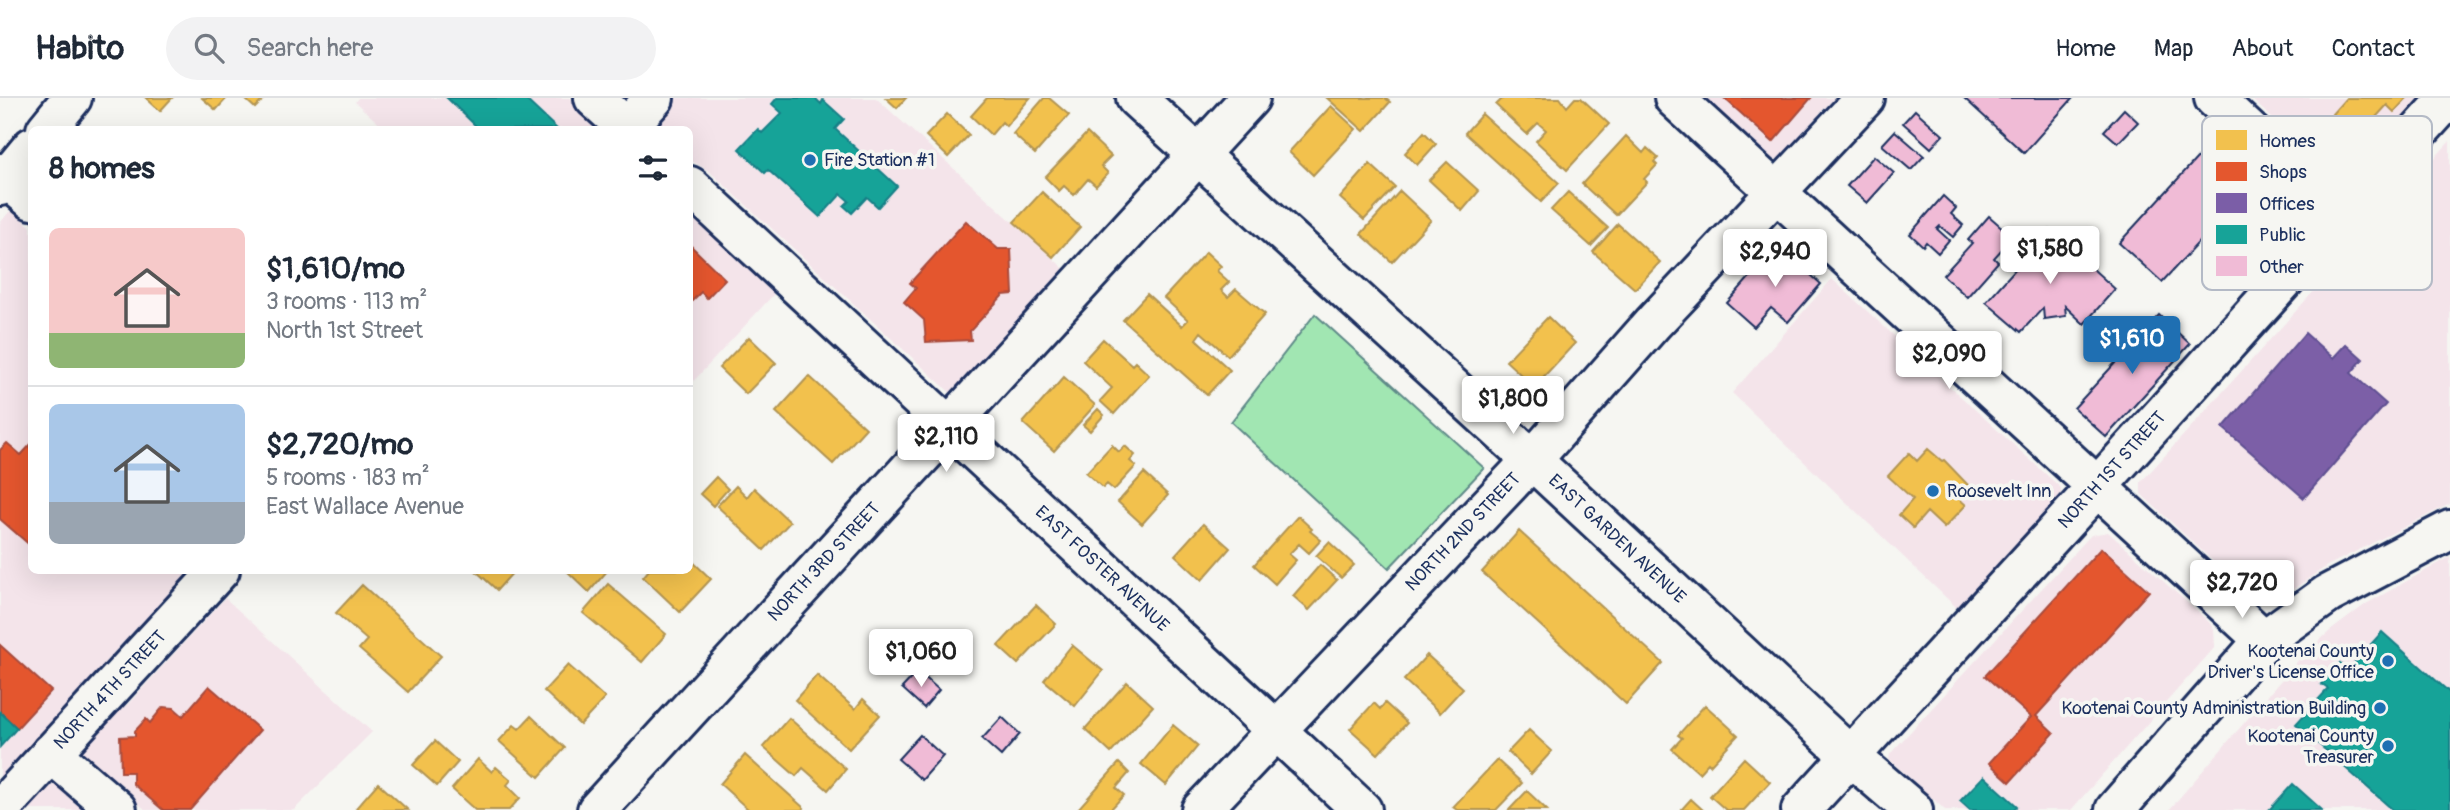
<!DOCTYPE html>
<meta charset="utf-8">
<style>
:root{--surface:#fff;--page:#f2f2f3;--text:#1f2937;--muted:#747a83;--line:#e0e1e3;--accent:#1f6fb2}
body{margin:0;font-family:Pangolin,sans-serif;background:var(--page);color:var(--text);height:100vh;display:flex;flex-direction:column;font-size:26px;white-space:nowrap}
*{box-sizing:border-box;margin:0}
p{font-size:23px;color:var(--muted)}
.icon{flex:none;width:38px;height:38px;fill:none;stroke:currentColor;stroke-width:2;stroke-linecap:round;stroke-linejoin:round}
.map{position:relative;flex:1;overflow:hidden}
.drawer{position:absolute;left:28px;top:28px;width:665px;height:448px;display:flex;flex-direction:column;background:var(--surface);border-radius:10px;box-shadow:0 7px 28px #0002}
.drawer>*{flex:none}
.price{position:absolute;translate:-50% -60px;padding:0 16px;border-radius:7px;background:#fff;color:#222;font-size:23px;line-height:46px;filter:drop-shadow(0 2px 4px #0008)}
.price::after{content:'';position:absolute;left:50%;top:42px;width:21px;height:16px;margin-left:-10px;background:inherit;clip-path:polygon(0 0,100% 0,50% 100%)}
.price.selected{background:var(--accent);color:#fff}
ul{padding:0;list-style:none}
li{display:flex;align-items:center;gap:21px;height:175px;padding:0 21px}
li+li{border-top:2px solid var(--line)}
li span{display:grid;place-items:center;flex:none;width:196px;height:140px;border-radius:10px;color:#555}
li>.icon{margin-inline-start:auto}
span .icon{width:84px;height:84px;fill:#fffc;stroke-width:1}
li b{font-size:30px}
h2{display:flex;justify-content:space-between;align-items:center;height:84px;padding:0 21px;font-size:30px}
header{display:flex;align-items:center;gap:42px;box-sizing:border-box;height:98px;padding:0 35px;background:var(--surface);border-bottom:2px solid var(--line)}
header strong{font-size:33px}
nav{display:flex;gap:38px;margin-inline-start:auto;font-size:24px}
.search{width:490px;height:63px;background:var(--page);display:flex;align-items:center;gap:18px;box-sizing:border-box;padding:0 24px;border-radius:38px;color:var(--muted);font-size:26px}
.map>svg:first-child{display:block}
.built{fill:#f4e4ea}
.green{fill:#a1e6b2;stroke:#5e8a88;stroke-width:2}
.homes{fill:#f2c14e;stroke:#b29553;stroke-width:2}
.shops{fill:#e4572e;stroke:#a84b3c;stroke-width:2}
.offices{fill:#7b5ea7;stroke:#5e5091;stroke-width:2}
.public{fill:#17a398;stroke:#188087;stroke-width:2}
.building{fill:#f0bbd6;stroke:#1b2f5e;stroke-width:2}
.lines{fill:none;stroke-linecap:round;stroke-linejoin:round}
.minor-casing{stroke:#1b2f5e;stroke-width:44}
.major-casing{stroke:#1b2f5e;stroke-width:44}
.minor{stroke:#f6f6f2;stroke-width:38}
.major{stroke:#f6f6f2;stroke-width:38}
.poi-dot{fill:#1f6fb2;stroke:#f6f6f2;stroke-width:2.5}
.labels{text-anchor:middle;dominant-baseline:central;stroke-width:7;stroke-linejoin:round;paint-order:stroke}
.poi-label{font-size:18px;fill:#1b2f5e;stroke:#f6f6f2;text-anchor:end}
.street-label{font-size:18px;fill:#1b2f5e;stroke:#f6f6f2}
.key{fill:#f6f6f2;stroke:#b4bac6;stroke-width:2}
.key-label{font-size:19px;fill:#1b2f5e}
</style>
<header>
<strong>Habito</strong>
<div class="search"><svg class="icon" aria-label="search" viewBox="0 0 24 24"><circle cx="10" cy="10" r="6"/><path d="M15 15l6 6"/></svg>Search here</div>
<nav><a>Home</a><a>Map</a><a>About</a><a>Contact</a></nav>
</header>
<div class="map">
<svg width="2450" height="712" viewBox="0 0 2450 712">
<rect width="100%" height="100%" fill="#f6f6f2"/>
<filter id="ink" filterUnits="userSpaceOnUse"><feTurbulence type="fractalNoise" baseFrequency=".0143" numOctaves="2"/><feDisplacementMap in="SourceGraphic" scale="14" xChannelSelector="R" yChannelSelector="G"/><feConvolveMatrix kernelMatrix="1 2 1 2 8 2 1 2 1" color-interpolation-filters="sRGB"/></filter>
<g filter="url(#ink)">
<path class="built" d="M358 0H570L593 19 598 30 385 31 355 4Z
M675 0H876L1070 176 954 298 709 73 690 62V32L657 31 660 16Z
M1705 0H1834L1778 61 1774 62Z
M2250 0H2425L2349 84 2345 85 2340 82Z
M2450 43V406L2327 468 2279 501 2268 503 2257 500 2245 493 2141 396V384Z
M690 112 774 196 690 287Z
M13 113 31 129 32 472 190 473 105 564 95 582 0 692V125L9 114Z
M1832 181 2061 390V395L2056 404 1959 512 1732 295Z
M2108 434 2209 524 2214 531 2215 549 2071 712H1945L1889 661 1890 656 2091 437Z
M2450 459V712H2169L2301 559 2330 533 2366 506Z
M225 500 372 634 294 712H146L78 656 79 644 114 612 122 611 129 605Z
M59 687 79 704 83 712H20L45 688Z"/>
<path class="green" d="M1315 216 1484 370 1389 470 1231 324Z"/>
<path class="homes" d="M146 0H172L160 13Z
M202 0H227L216 12Z
M244 0H265L255 10Z
M886 0H906L897 10Z
M987 0H1030L1006 28 1002 24 991 37 971 18Z
M1044 0H1049L1069 17 1035 56 1013 36Z
M1327 0H1385L1390 4 1364 33Z
M1503 0H1560L1567 9 1575 0H1581L1609 26 1567 72 1536 43 1546 32 1538 25 1527 36 1496 7Z
M2346 0H2407L2394 14 2387 7 2358 39 2332 16Z
M1331 8 1356 31 1313 77 1289 54Z
M947 16 969 37 948 59 926 38Z
M1482 16 1559 85 1541 104 1465 35Z
M1424 34 1436 46 1417 67 1405 55Z
M1087 35 1111 58 1101 68 1108 75 1096 88 1088 81 1074 97 1064 88 1059 93 1045 79Z
M1626 38 1643 55 1647 50 1658 60 1654 64 1657 67 1644 81 1647 84 1616 117 1582 86Z
M1447 64 1479 93 1462 113 1429 82Z
M1370 66 1395 89 1364 122 1340 100Z
M1400 93 1431 122 1392 164 1361 136Z
M1042 94 1080 129 1053 159 1014 124Z
M1568 94 1608 130 1591 148 1551 112Z
M1618 126 1660 164 1635 191 1593 154Z
M1206 154 1221 168 1217 173 1229 184 1221 192 1228 199 1236 191 1265 216 1228 258 1201 234 1196 241 1230 272 1207 297 1123 222 1147 196 1182 228 1188 222 1164 200Z
M1548 219 1575 245 1534 289 1506 263Z
M749 239 776 265 746 296 719 270Z
M1103 241 1132 267 1135 264 1149 277 1114 316 1100 303 1112 290 1083 263Z
M809 278 866 330 833 366 776 314Z
M1064 279 1095 307 1054 353 1023 325Z
M1098 311 1104 317 1090 333 1083 327Z
M1112 347 1119 354 1125 348 1135 357 1130 363 1136 368 1114 392 1107 386 1103 390 1086 375Z
M1928 351 1942 363 1944 362 1968 387 1957 399 1966 407 1944 430 1927 414 1913 430 1899 417 1913 401 1888 378 1909 355 1917 363Z
M1144 375 1168 397 1142 426 1118 404Z
M716 379 728 391 713 408 700 396Z
M736 388 747 399 754 390 790 424 764 452 717 408Z
M1298 418 1312 431 1310 433 1321 442 1309 455 1299 446 1289 456 1296 462 1275 486 1254 467Z
M1203 426 1230 450 1202 482 1175 457Z
M1519 433 1663 565 1626 606 1482 474Z
M1329 444 1354 467 1341 480 1316 458Z
M690 461 711 481 680 514 643 479 649 472H690Z
M1320 467 1337 482 1309 512 1293 498Z
M475 472H515L497 492Z
M566 472H608L589 494Z
M608 486 666 536 642 564 583 515Z
M362 487 441 558 408 594 359 551 367 542 336 515Z
M1036 507 1056 526 1018 566 998 548Z
M1072 547 1103 573 1075 608 1044 582Z
M1427 557 1463 590 1440 615 1404 582Z
M568 567 605 600 580 627 544 593Z
M817 577 855 611 863 601 880 617 849 651 795 602Z
M1127 584 1153 608 1111 655 1085 631Z
M1374 605 1380 611 1385 605 1407 625 1378 656 1350 631Z
M1705 607 1738 637 1710 667 1708 665 1699 675 1672 651 1682 640 1678 637Z
M531 618 565 650 539 679 499 643 514 627 519 631Z
M789 620 846 671 828 692 803 670 796 678 763 649Z
M1173 627 1198 648 1166 687 1141 666Z
M1529 632 1552 653 1531 676 1508 654Z
M435 643 458 664 437 688 413 667Z
M745 657 804 710 802 712H749L720 686Z
M1744 660 1770 684 1744 712H1726L1710 698Z
M478 661 492 674 496 669 511 682 507 687 520 700 509 712H475L452 691Z
M1497 662 1522 685 1496 712H1457L1453 709Z
M1119 665 1129 675 1116 690 1124 697 1110 712H1077Z
M378 685 408 712H359L356 710Z
M1527 693 1547 712H1509Z
M1691 701 1703 712H1681Z"/>
<path class="shops" d="M1724 0H1811L1773 44Z
M966 123 998 151H1011L1013 196 1003 197 970 233 971 242 926 244 924 222 904 204 916 190 910 185Z
M690 147 725 181 707 200 701 194 691 204 690 202Z
M7 345 21 357 32 345V449L0 421V352Z
M2101 450 2149 493 2036 618 2054 635 2010 684 1989 665 2031 619 1985 578Z
M0 547 51 593 17 630 0 614Z
M209 588 260 632 190 712H163L133 686V674H121L120 639 135 638V633L146 621 150 625 163 609 174 610 183 618Z"/>
<path class="offices" d="M2305 235 2333 260 2346 246 2363 261 2351 275 2386 306 2304 400 2223 330Z"/>
<path class="public" d="M447 0H524L557 31 480 32Z
M777 0H815L821 6 823 2 844 21 835 31 897 88 878 109 867 99 852 115 844 108 849 103 841 96 820 119 768 72 765 75 739 51 758 31 762 35 782 15 772 6Z
M2382 534 2450 595V712H2393L2296 626 2328 591 2321 586 2340 565 2348 572Z
M0 614 17 630 0 649Z
M1984 678 2017 708 2013 712H1970L1960 703Z
M2293 686 2322 712H2269Z"/>
<path class="building" d="M1964 0H2073L2024 55Z
M2124 11 2138 24 2118 45 2104 33Z
M1915 12 1943 37 1931 50 1903 25Z
M1895 33 1924 58 1911 72 1882 47Z
M2210 46 2252 86 2162 184 2119 145Z
M1874 58 1894 75 1867 105 1847 88Z
M1943 98 1956 110 1951 116 1963 127 1953 139 1940 128 1937 131 1949 142 1938 155 1926 144 1923 148 1910 136Z
M1989 118 2013 139 1994 160 1998 164 1967 199 1943 177 1972 145 1968 142Z
M2050 132 2115 191 2084 226 2065 208 2066 218 2044 221 2043 210 2021 234 1986 204Z
M1778 147 1821 186 1788 224 1771 210 1754 229 1727 205Z
M2159 217 2190 246 2106 339 2074 310Z
M918 573 939 592 924 610 902 590Z
M1002 619 1020 636 1001 658 982 641Z
M920 637 943 658 922 682 898 661Z"/>
<g class="lines">
<defs>
<path id="minor" d="M594 0 629 32
M1136 0 1532 362 1850 658 1913 712
M1674 0 2264 542
M2214 0 2341 118
M46 32 72 0
M0 75 32 102
M0 88 32 49
M690 88 1362 712
M51 655 117 712
M1201 712 1532 362 1653 225 1865 0
M1801 712 2098 388 2449 0"/>
<path id="major" d="M625 32 654 0
M0 711 220 472
M597 712 1250 0
M2115 712 2264 542 2328 496 2450 432"/>
</defs>
<use href="#minor" class="minor-casing"/>
<use href="#major" class="major-casing"/>
<use href="#minor" class="minor"/>
<use href="#major" class="major"/>
</g>
</g>
<g class="poi-dot">
<circle cx="810" cy="62" r="7"/>
<circle cx="1933" cy="393" r="7"/>
<circle cx="2388" cy="563" r="7"/>
<circle cx="2380" cy="610" r="7"/>
<circle cx="2388" cy="648" r="7"/>
</g>
<g class="labels">
<g class="poi-label">
<text x="824" y="62" text-anchor="start">Fire Station #1</text>
<text x="1947" y="393" text-anchor="start">Roosevelt Inn</text>
<text x="2374" y="553">Kootenai County<tspan x="2374" dy="21">Driver's License Office</tspan></text>
<text x="2366" y="610">Kootenai County Administration Building</text>
<text x="2374" y="638">Kootenai County<tspan x="2374" dy="21">Treasurer</tspan></text>
</g>
<g class="street-label">
<text transform="translate(2112 372) rotate(-48)">NORTH 1ST STREET</text>
<text transform="translate(1463 434) rotate(-46)">NORTH 2ND STREET</text>
<text transform="translate(1617 441) rotate(43)">EAST GARDEN AVENUE</text>
<text transform="translate(824 464) rotate(-47)">NORTH 3RD STREET</text>
<text transform="translate(1102 471) rotate(43)">EAST FOSTER AVENUE</text>
<text transform="translate(110 592) rotate(-47)">NORTH 4TH STREET</text>
</g>
</g>
<rect x="2202" y="18" width="230" height="174" rx="10" class="key"/>
<rect x="2216" y="32" width="31" height="20" fill="#f2c14e"/>
<rect x="2216" y="64" width="31" height="19" fill="#e4572e"/>
<rect x="2216" y="95" width="31" height="20" fill="#7b5ea7"/>
<rect x="2216" y="127" width="31" height="19" fill="#17a398"/>
<rect x="2216" y="158" width="31" height="20" fill="#f0bbd6"/>
<g class="key-label">
<text x="2259" y="49">Homes</text>
<text x="2259" y="80">Shops</text>
<text x="2259" y="112">Offices</text>
<text x="2259" y="143">Public</text>
<text x="2259" y="175">Other</text>
</g>
</svg>
<b class="price" style="left:2050px;top:188px">$1,580</b>
<b class="price" style="left:1775px;top:191px">$2,940</b>
<b class="price selected" style="left:2132px;top:278px">$1,610</b>
<b class="price" style="left:1949px;top:293px">$2,090</b>
<b class="price" style="left:1513px;top:338px">$1,800</b>
<b class="price" style="left:946px;top:376px">$2,110</b>
<b class="price" style="left:2242px;top:522px">$2,720</b>
<b class="price" style="left:921px;top:591px">$1,060</b>
<section class="drawer">
<h2>8 homes<svg class="icon" aria-label="filters" viewBox="0 0 24 24"><path d="M4 7h16M4 17h16"/><circle cx="9" cy="7" r="2"/><circle cx="15" cy="17" r="2"/></svg></h2>
<ul>
<li><span style="background:linear-gradient(#f6c9c9 75%,#8fb573 0)"><svg class="icon" aria-label="home" viewBox="0 0 24 24"><path d="M3 11l9-7 9 7M6 9v11h12V9"/></svg></span><div><b>$1,610/mo</b><p>3 rooms · 113 m²</p><p>North 1st Street</p></div></li>
<li><span style="background:linear-gradient(#a9c7e8 70%,#9aa5b1 0)"><svg class="icon" aria-label="home" viewBox="0 0 24 24"><path d="M3 11l9-7 9 7M6 9v11h12V9"/></svg></span><div><b>$2,720/mo</b><p>5 rooms · 183 m²</p><p>East Wallace Avenue</p></div></li>
</ul>
</section>
</div>
